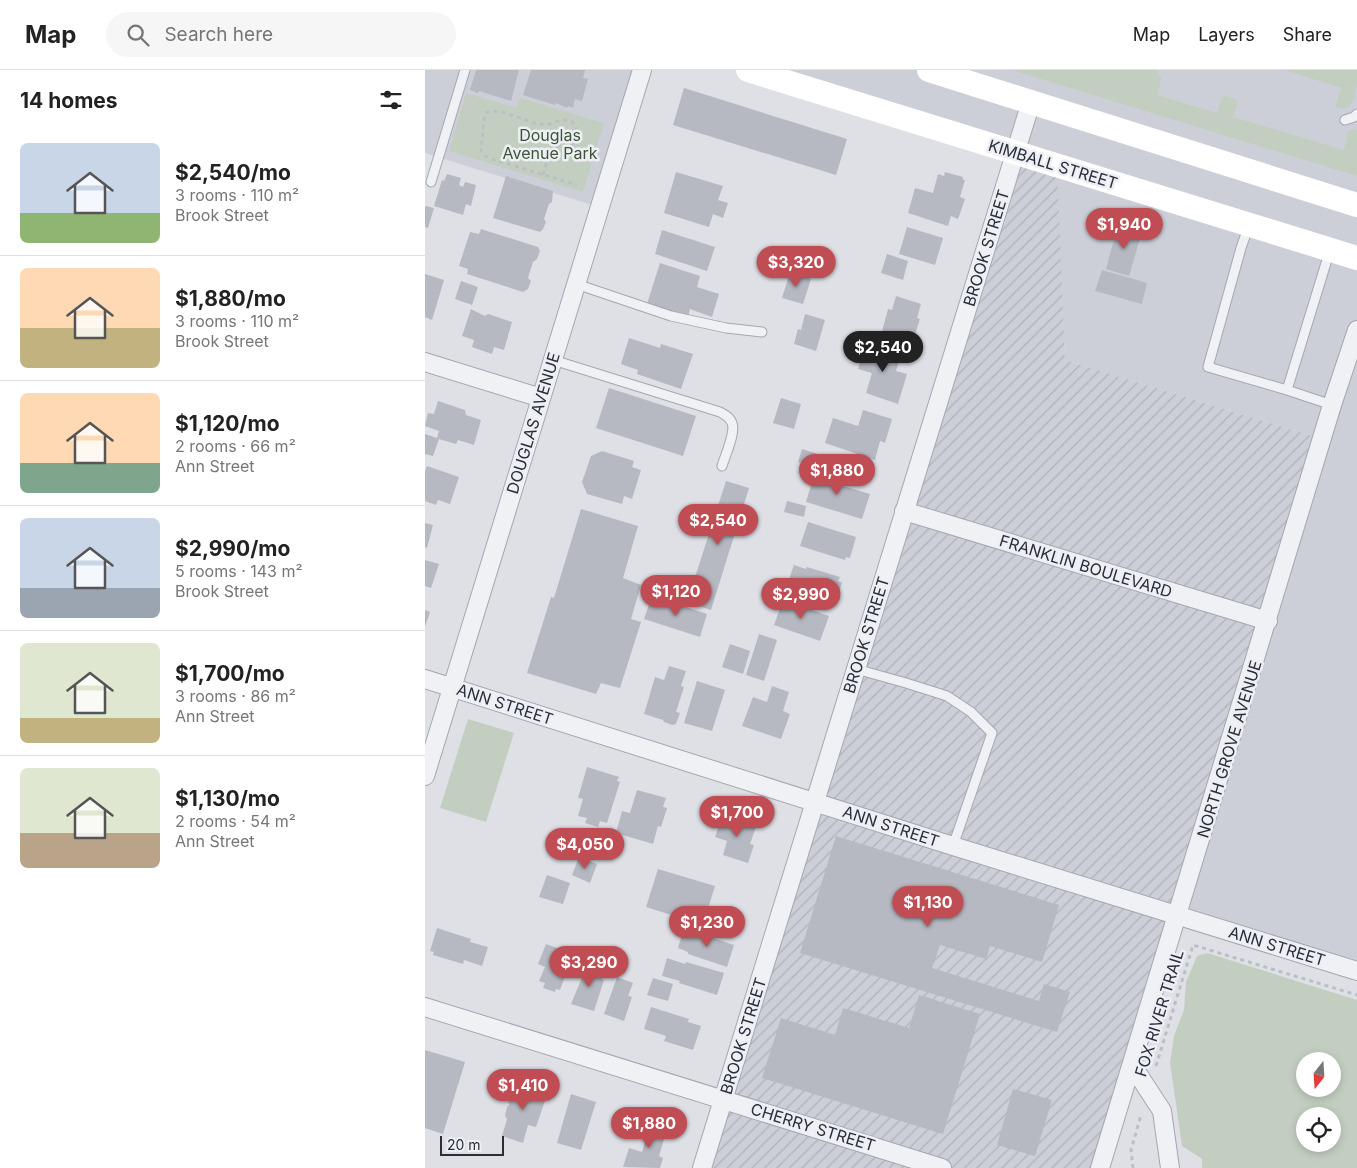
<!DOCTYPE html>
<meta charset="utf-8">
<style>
:root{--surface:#fff;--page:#f6f6f6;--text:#222;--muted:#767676;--line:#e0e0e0;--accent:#c14d54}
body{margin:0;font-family:Inter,sans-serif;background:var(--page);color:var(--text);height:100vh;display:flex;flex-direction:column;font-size:19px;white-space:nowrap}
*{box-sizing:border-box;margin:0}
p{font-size:16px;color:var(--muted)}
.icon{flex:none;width:28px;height:28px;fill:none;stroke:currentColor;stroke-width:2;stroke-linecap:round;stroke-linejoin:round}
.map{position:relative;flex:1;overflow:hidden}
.panel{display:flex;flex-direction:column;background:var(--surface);width:425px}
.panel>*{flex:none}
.needle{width:32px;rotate:197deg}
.controls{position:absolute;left:871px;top:982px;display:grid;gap:10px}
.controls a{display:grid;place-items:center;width:45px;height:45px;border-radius:50%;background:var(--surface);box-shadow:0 2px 8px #0003;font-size:25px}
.scale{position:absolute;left:15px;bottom:12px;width:64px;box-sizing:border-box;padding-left:5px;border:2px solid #292e3b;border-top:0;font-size:14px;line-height:18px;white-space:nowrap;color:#292e3b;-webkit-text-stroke:4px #edeff4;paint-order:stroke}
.price{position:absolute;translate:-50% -42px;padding:0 11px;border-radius:18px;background:var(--accent);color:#fff;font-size:16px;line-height:32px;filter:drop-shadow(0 1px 2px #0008)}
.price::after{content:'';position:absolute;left:50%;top:30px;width:15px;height:11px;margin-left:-8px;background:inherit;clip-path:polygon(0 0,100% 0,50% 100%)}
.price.active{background:#222;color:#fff}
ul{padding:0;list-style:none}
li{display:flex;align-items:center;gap:15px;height:125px;padding:0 20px}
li+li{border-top:1px solid var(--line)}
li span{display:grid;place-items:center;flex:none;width:140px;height:100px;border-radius:8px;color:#555}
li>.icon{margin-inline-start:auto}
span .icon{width:60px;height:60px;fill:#fffc;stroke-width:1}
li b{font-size:21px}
h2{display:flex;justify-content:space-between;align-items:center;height:60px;padding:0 20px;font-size:21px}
header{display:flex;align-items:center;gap:30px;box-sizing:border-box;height:70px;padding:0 25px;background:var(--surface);border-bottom:1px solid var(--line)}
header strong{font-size:24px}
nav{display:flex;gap:28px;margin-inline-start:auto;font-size:18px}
.search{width:350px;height:45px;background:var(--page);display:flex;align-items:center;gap:12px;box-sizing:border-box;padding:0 18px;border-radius:28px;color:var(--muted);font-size:19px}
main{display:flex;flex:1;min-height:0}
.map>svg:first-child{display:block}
.built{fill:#cccfd7}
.industrial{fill:url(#industrial-furrows)}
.green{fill:#c2cfc0;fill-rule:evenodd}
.building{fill:#b6b9c2}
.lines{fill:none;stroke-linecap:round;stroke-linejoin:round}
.service-casing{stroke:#a4a7af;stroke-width:11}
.minor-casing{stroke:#a4a7af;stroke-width:20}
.path{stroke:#bcbec5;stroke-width:3;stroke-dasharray:4 4;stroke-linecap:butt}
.service{stroke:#f0f1f5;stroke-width:9}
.minor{stroke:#f0f1f5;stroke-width:18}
.secondary{stroke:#fff;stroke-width:24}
.labels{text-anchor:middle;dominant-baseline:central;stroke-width:5;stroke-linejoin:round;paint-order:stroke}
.park-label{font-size:16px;fill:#3a5637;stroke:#edeff4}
.street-label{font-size:16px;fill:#292e3b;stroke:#edeff4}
</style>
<header>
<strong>Map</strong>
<div class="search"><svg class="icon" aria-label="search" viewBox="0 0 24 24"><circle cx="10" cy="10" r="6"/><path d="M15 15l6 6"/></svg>Search here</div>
<nav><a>Map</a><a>Layers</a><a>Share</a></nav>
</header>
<main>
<section class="panel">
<h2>14 homes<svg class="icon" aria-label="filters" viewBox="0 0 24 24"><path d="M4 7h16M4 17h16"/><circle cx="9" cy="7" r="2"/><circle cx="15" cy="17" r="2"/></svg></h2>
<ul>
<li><span style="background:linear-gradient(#c9d6e8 70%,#8fb573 0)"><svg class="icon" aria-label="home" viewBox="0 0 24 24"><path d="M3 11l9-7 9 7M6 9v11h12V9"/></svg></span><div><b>$2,540/mo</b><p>3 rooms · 110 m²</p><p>Brook Street</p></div></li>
<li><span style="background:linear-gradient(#ffd9b3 60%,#c2b280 0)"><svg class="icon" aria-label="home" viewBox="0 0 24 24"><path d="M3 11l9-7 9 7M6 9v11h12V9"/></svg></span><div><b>$1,880/mo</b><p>3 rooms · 110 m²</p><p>Brook Street</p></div></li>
<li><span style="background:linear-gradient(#ffd9b3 70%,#7fa58c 0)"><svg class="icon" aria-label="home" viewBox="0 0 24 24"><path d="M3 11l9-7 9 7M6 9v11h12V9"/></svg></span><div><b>$1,120/mo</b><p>2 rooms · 66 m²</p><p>Ann Street</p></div></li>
<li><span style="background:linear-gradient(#c9d6e8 70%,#9aa5b1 0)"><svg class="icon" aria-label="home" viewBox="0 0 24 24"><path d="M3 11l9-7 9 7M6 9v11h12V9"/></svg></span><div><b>$2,990/mo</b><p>5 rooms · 143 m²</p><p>Brook Street</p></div></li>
<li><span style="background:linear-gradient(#dfe7d0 75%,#c2b280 0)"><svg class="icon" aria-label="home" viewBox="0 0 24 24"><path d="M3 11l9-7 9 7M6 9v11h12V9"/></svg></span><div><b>$1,700/mo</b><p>3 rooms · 86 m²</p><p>Ann Street</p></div></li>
<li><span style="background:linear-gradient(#dfe7d0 65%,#b9a48a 0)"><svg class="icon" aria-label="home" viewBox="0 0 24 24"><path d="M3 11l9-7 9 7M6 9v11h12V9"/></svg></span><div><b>$1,130/mo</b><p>2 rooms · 54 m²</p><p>Ann Street</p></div></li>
</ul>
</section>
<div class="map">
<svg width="932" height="1098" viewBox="0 0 932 1098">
<defs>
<pattern id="industrial-furrows" width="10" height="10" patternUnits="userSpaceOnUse" patternTransform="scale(1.25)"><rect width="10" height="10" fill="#cccfd7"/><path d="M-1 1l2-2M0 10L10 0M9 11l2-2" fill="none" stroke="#afb2b9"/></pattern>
</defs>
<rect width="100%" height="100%" fill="#dee0e6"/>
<path class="built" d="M0 0H218L180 139 0 83Z
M323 0H932V890L753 845 897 369 640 290 631 95Z"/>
<path class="industrial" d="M591 83 632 95 640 290 897 369 675 1098H277Z"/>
<path class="green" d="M587 0H733L732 4 736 6V10L732 25 792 43 797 27 802 26 812 30V33L808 47 919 80 923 61 932 59V106Z
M860 0H932C932 14 932 32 921 39L910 37 916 18Z
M41 23 91 38 95 28 179 53 158 122 24 81Z
M43 649 89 663 61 752 15 738Z
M782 883 932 930V1098H777V1089L757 1076 745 993 749 966 759 940 761 912 772 886ZM880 991H908V1019H880ZM880 1046H908V1074H880Z"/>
<path class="building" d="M51 0H94L86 31 54 21 53 23 45 20Z
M106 0H160L158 8 163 9 157 31 150 29 148 38 143 36 142 38 131 33 130 35 98 25Z
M259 18 422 69 411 105 248 55Z
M251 102 298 116 293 130 303 133 298 148 288 144 284 157 239 143Z
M520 102 538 107V110H540L535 127 540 129 533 149 526 146 523 156 483 143 490 118 508 123 513 104 519 106Z
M22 104 36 108 34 115 38 117 40 112 51 115 46 136 41 134 38 145 9 136 17 110 19 111Z
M81 106 128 121 127 132 124 134 119 149 121 152 118 159 115 162 68 148Z
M0 136 9 138 3 158 0 157Z
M693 155 717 162 704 206 681 199Z
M482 157 518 168 510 195 474 184Z
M56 159 113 177 115 181 112 189 108 192 103 208 106 211 103 219 98 222 42 204 43 199 34 196 45 162 54 164Z
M237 160 290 177 282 201 230 184Z
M462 184 483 191 478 210 456 203Z
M235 193 275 206 272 217 294 224 287 247 265 239 263 247 222 234Z
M677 200 722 213 717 234 670 221Z
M365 202 386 209 378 234 357 228Z
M0 204 19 210 7 250 0 247Z
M36 211 53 217 47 235 30 229Z
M471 226 496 234 492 248 495 249 487 274 456 265 463 239 467 240Z
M46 239 60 246 63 244 87 252 79 280 69 277 67 284 47 277 49 270 37 266Z
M380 244 400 250 391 281 369 274 373 259 376 260Z
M204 268 235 278 236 274 268 284 256 319 212 304 213 300 196 294Z
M441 273 476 285 471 301 482 304 473 334 441 323 447 303 433 299Z
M184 318 271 346 258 386 171 358Z
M356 328 376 334 369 359 348 353Z
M13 331 40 340 41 345 56 350 49 375 33 370 31 374 14 369 8 386 0 384V364L12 368 14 361 0 356 3 343 9 344Z
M438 340 467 349 460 373 455 371 450 390 400 373 408 348 433 356Z
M377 379 399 386 395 398 373 392Z
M177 381 209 391 207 397 216 400 207 429 199 426 197 434 162 424 157 412 166 386Z
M2 396 34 407 25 434 13 430 11 435 0 431V401Z
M390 402 420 411 418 416 445 424 437 449 381 432Z
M301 411 324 418 286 540 262 532Z
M362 431 381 436 379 447 359 442Z
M156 439 213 456 198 508 216 515 206 549 216 552 195 618 176 613 171 624 102 603 126 527 129 528Z
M383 452 431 467 425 488 421 487 420 490 375 476Z
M0 453 8 455 2 478 0 477Z
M0 490 14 494 6 518 0 516Z
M369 495 381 499 382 497 415 507 413 511 417 512 412 529 362 515Z
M227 526 282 544 275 567 219 549Z
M358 530 404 546 395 571 349 555Z
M0 540 5 542 0 557Z
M334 564 352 570 339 611 321 605Z
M305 574 325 581 318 604 297 597Z
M244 596 261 601 256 616 259 617 251 642 255 643 251 654 247 655 239 652 238 650 219 644 230 607 239 610Z
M272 611 300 620 287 661 259 653Z
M347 616 364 622 358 641 365 644 356 669 317 656 328 627 342 632Z
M162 697 194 707 192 711 195 712 182 753 175 751 173 757 160 753 162 748 153 746 158 729 153 728Z
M212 720 241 728 238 737 242 738 236 757 233 756 228 774 191 763 197 741 205 743Z
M297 747 311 751 312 748 332 754 325 774 329 775 323 793 298 785 302 771 290 767Z
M411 766 634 835 617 892 565 876 561 889 515 875 507 898 614 931 619 914 645 922 632 962 375 883Z
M154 787 172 794 165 813 147 805Z
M233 799 290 816 278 855 221 837Z
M122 805 145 813 138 834 114 827Z
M12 858 46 869 45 872 63 877 57 896 39 890 38 894 8 885 9 882 5 881Z
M258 861 268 865 269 862 309 875 302 897 263 884V882L253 878Z
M121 874 145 883 138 900 142 901 135 920 131 919 130 922 118 918 120 913 114 911 120 897 113 894Z
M242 888 260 894 261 892 299 903 292 925 254 913 255 911 237 906Z
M156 894 179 901 177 909 179 910 169 941 146 934 158 905 153 903Z
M192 907 208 913 203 926 207 927 199 951 179 944Z
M228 908 248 914 243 931 222 925Z
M494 925 555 944 518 1064 337 1008 356 948 410 965 418 938 484 958Z
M226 937 264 949 263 952 276 956 268 980 239 971 241 966 219 959Z
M0 980 40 992 18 1064 0 1058Z
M90 1011 123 1022 111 1057 103 1055 98 1073 77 1066 82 1049 80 1046 82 1037 85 1034 83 1033Z
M588 1019 627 1030 610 1086 572 1075Z
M146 1024 171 1032 156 1080 132 1073Z
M226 1051 243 1056 234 1086 238 1088 235 1098 198 1097 204 1078 217 1082Z"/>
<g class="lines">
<defs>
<path id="service" d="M920 50 929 47 932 44
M6 112 40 0
M824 155 816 178 783 297 862 320
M905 180 862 320 907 335
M151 214 246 246 301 258 337 262
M128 290 295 342C300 345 305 347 307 353 311 362 300 386 297 396
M431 599 481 613 522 626 546 642 567 663 528 776"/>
<path id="minor" d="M0 292 116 328
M479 441 843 551
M0 609 528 776 932 901
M0 706 217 0
M0 937 517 1098
M707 995 737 1041 745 1098
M277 1098 606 32
M675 1098 907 335 932 260"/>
</defs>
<use href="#service" class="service-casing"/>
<use href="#minor" class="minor-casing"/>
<path class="path" d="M118 105 125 80 132 76H146C150 71 153 64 151 58 146 44 133 52 124 54 119 55 114 54 109 53 97 49 71 37 61 43L59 50 56 81 60 86 64 88 152 115
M731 996 768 875 932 925
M708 1098 706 1080 716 1045"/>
<use href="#service" class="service"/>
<use href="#minor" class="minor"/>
<path class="secondary" d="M323 0 932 188
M504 0 932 135"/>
</g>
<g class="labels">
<g class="park-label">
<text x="125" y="65">Douglas<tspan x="125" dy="18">Avenue Park</tspan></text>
</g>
<g class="street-label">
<text transform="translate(628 94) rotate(17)">KIMBALL STREET</text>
<text transform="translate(561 178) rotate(-73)">BROOK STREET</text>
<text transform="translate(108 353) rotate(-73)">DOUGLAS AVENUE</text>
<text transform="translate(661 496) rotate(17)">FRANKLIN BOULEVARD</text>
<text transform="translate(441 565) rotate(-73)">BROOK STREET</text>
<text transform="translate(80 634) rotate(18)">ANN STREET</text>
<text transform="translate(804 679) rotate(-73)">NORTH GROVE AVENUE</text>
<text transform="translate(466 756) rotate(18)">ANN STREET</text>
<text transform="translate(852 876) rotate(17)">ANN STREET</text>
<text transform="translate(734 943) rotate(-73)">FOX RIVER TRAIL</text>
<text transform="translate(318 966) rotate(-73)">BROOK STREET</text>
<text transform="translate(388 1057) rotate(17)">CHERRY STREET</text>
</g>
</g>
</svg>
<div class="controls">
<a><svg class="needle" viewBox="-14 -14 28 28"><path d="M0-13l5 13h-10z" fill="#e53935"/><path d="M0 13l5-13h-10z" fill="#767676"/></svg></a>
<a><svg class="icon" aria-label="locate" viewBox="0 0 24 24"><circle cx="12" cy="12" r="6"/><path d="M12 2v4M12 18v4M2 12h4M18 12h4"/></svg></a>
</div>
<div class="scale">20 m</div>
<b class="price" style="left:699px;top:180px">$1,940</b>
<b class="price" style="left:371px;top:218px">$3,320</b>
<b class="price active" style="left:458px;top:303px">$2,540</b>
<b class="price" style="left:412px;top:426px">$1,880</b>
<b class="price" style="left:293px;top:476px">$2,540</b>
<b class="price" style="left:251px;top:547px">$1,120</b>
<b class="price" style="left:376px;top:550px">$2,990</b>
<b class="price" style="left:312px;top:768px">$1,700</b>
<b class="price" style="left:160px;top:800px">$4,050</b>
<b class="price" style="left:503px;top:858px">$1,130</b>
<b class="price" style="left:282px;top:878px">$1,230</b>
<b class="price" style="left:164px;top:918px">$3,290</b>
<b class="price" style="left:98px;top:1041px">$1,410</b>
<b class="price" style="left:224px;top:1079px">$1,880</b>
</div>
</main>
